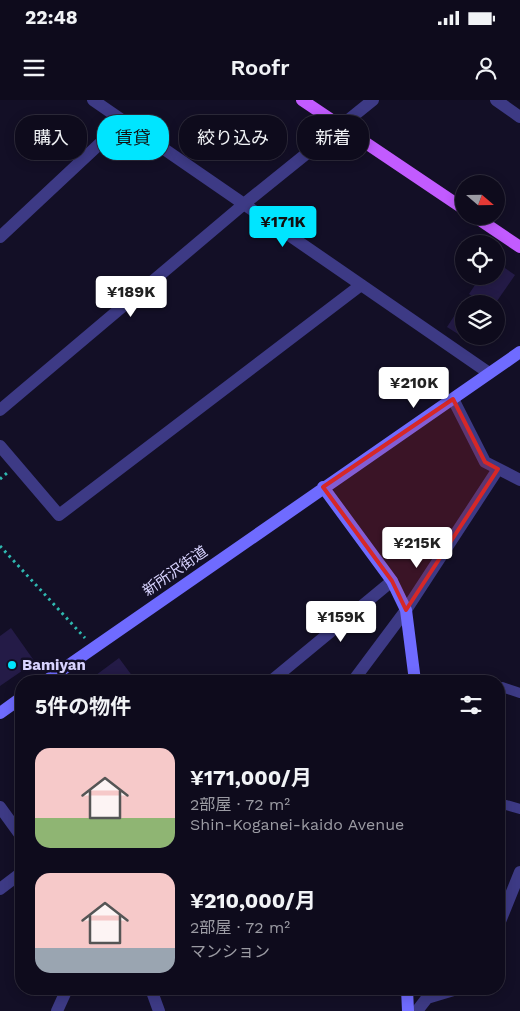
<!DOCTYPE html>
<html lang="ja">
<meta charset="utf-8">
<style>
:root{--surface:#0e0b1c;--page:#171425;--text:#f1f3f6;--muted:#9b9ba3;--line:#2e2b3b;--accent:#00e5ff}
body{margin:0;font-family:"Work Sans","Noto Sans JP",sans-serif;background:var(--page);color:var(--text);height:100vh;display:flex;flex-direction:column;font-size:19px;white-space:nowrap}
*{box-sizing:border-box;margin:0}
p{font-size:16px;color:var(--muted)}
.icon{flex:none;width:28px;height:28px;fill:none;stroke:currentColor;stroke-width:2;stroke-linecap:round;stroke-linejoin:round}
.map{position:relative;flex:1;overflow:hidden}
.drawer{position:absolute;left:15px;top:575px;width:490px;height:320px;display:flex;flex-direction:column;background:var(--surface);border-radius:20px;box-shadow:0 2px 12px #0003,0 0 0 1px var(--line)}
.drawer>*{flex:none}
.banner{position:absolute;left:15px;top:15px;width:490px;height:45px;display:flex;gap:10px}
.needle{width:32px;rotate:110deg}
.buttons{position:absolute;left:455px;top:75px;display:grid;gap:10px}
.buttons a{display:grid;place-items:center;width:50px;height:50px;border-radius:50%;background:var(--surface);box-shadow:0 2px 12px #0003,0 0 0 1px var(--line);font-size:25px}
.price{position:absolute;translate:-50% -42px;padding:0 11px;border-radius:5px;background:#fff;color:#222;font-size:16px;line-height:32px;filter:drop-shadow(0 1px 2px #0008)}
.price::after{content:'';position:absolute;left:50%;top:30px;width:15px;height:11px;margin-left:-8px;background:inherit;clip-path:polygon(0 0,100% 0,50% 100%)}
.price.selected{background:var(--accent);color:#111}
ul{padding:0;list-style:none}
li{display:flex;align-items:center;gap:15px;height:125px;padding:0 20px}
li span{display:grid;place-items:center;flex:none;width:140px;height:100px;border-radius:15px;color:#555}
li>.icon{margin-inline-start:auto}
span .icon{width:60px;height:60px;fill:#fffc;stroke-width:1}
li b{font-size:21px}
h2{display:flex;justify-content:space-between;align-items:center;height:60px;padding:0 20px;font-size:21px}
.tag{padding:0 18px;border-radius:20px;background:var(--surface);box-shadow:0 2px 12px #0003,0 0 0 1px var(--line);font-size:18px;line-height:45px}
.tag.selected{background:var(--accent);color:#111}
.status{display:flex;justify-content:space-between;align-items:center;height:35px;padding:0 25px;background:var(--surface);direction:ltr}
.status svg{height:14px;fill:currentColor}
header{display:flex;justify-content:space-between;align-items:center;height:65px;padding:0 20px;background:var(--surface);font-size:22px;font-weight:600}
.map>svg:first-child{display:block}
.building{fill:#241b47}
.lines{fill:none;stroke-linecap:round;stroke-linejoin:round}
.path{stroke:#2fb8b0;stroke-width:3;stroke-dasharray:2.5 4;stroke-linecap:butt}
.lane{stroke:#3d3a85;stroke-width:10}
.street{stroke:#3d3a85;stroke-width:12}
.secondary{stroke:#6f6bff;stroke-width:12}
.primary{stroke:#c25bff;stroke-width:12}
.marked{fill:#d62828;fill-opacity:0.2;stroke:#d62828;stroke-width:4;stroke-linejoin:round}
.poi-dot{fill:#00e5ff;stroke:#130f26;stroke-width:2}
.labels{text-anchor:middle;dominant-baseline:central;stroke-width:5;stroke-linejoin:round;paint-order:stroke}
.street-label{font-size:15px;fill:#d9d4ff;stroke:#130f26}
.poi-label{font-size:15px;font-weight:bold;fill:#d9d4ff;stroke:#130f26;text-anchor:start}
</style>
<div class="status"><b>22:48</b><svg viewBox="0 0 49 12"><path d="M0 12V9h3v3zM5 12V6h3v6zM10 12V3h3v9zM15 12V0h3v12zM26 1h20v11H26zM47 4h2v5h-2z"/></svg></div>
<header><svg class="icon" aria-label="menu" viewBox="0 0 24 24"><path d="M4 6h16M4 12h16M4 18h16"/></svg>Roofr<svg class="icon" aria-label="person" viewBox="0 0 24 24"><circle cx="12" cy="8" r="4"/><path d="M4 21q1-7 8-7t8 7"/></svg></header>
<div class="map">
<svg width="520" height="911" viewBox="0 0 520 911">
<rect width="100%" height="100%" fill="#130f26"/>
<path class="building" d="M496 162 515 175 495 204H483L469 194 481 176H496Z
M466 198 475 204H464V236H472L469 241 447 227Z
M11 528 35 562 0 586V536Z
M119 558 136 581H94L92 578Z"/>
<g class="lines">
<path class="path" d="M0 379 7 373
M0 446 85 538"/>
<path class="lane" d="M499 598 502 587 520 593
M499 703 520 709"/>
<path class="street" d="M93 0 489 273
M496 0 520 17
M0 137 124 21
M453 299 485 362 520 380
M0 310 244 104 373 0
M0 346 59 415 361 185
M271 581 392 481
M353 581 406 510 498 369
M0 707 21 736
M0 789 21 773
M499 824 520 772
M151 889 159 911
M57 911 67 889
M417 911 427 898 457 889"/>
<path class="secondary" d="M323 387 392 481 406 510 415 581
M46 581 520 252
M0 613 21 598
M407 889 408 911"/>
<path class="primary" d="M302 0 464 109
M474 116 520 147"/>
</g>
<path class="marked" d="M453 299 485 362 498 369 406 510 392 481 323 387Z"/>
<circle class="poi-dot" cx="12" cy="565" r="5"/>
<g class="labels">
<g class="street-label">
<text transform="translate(175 471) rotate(-35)">新所沢街道</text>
</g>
<g class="poi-label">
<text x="22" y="565">Bamiyan</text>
</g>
</g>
</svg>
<div class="buttons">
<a><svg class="needle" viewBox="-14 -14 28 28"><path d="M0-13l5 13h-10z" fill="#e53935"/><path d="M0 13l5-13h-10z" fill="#9b9ba3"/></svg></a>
<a><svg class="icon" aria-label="locate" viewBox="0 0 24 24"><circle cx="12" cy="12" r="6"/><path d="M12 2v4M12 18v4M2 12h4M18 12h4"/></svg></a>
<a><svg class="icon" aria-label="layers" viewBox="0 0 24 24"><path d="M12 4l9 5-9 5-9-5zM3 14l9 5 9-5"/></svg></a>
</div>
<b class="price selected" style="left:283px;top:148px">¥171K</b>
<b class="price" style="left:131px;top:218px">¥189K</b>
<b class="price" style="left:414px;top:309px">¥210K</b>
<b class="price" style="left:417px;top:469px">¥215K</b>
<b class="price" style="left:341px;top:543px">¥159K</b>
<div class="banner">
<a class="tag">購入</a>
<a class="tag selected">賃貸</a>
<a class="tag">絞り込み</a>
<a class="tag">新着</a>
</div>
<section class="drawer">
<h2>5件の物件<svg class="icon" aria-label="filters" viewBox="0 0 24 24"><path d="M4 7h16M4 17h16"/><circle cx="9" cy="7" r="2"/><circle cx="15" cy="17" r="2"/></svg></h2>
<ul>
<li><span style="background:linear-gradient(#f6c9c9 70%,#8fb573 0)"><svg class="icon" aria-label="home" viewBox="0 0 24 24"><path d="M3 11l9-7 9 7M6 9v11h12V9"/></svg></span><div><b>¥171,000/月</b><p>2部屋 · 72 m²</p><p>Shin-Koganei-kaido Avenue</p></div></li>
<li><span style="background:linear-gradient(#f6c9c9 75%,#9aa5b1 0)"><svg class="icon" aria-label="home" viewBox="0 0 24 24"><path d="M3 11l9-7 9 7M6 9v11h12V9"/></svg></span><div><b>¥210,000/月</b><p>2部屋 · 72 m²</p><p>マンション</p></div></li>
</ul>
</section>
</div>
